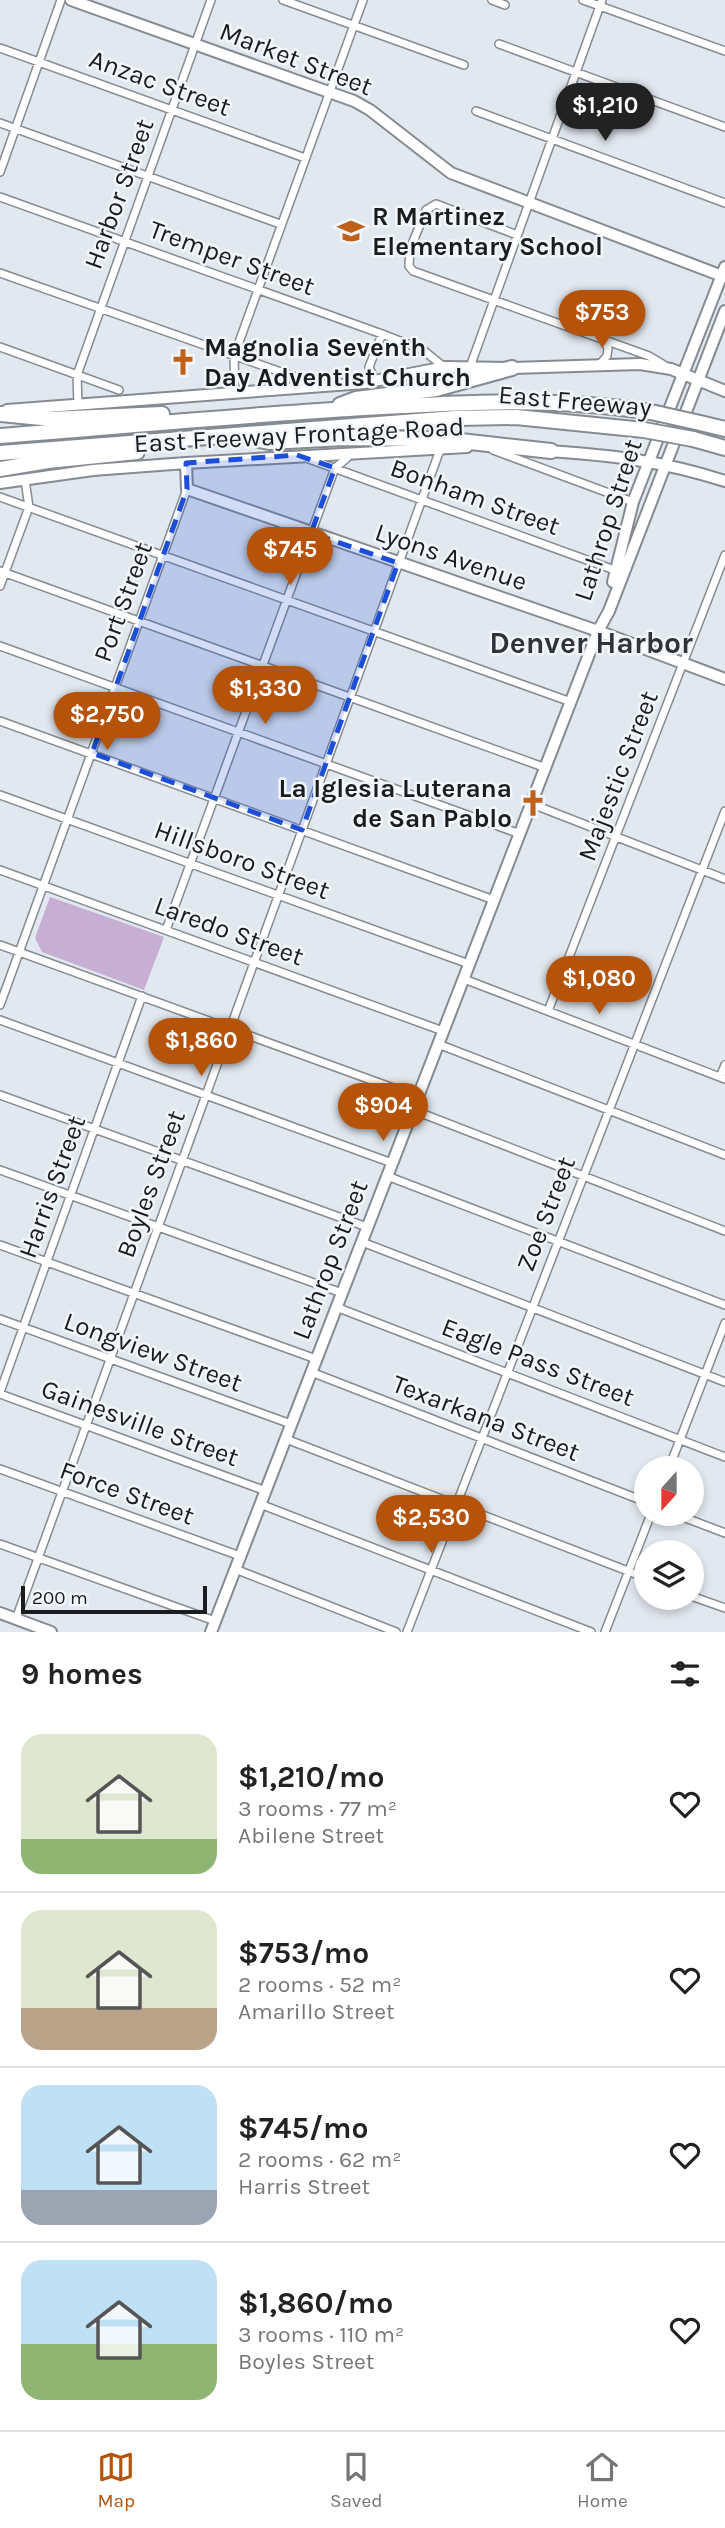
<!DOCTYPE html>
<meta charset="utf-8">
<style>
:root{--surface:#fff;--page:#f2f2f2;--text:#222;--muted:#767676;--line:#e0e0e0;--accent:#b45309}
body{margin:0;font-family:Karla,sans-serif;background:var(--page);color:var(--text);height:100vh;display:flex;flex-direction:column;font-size:26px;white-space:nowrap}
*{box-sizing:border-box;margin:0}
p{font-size:23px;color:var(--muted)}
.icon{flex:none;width:38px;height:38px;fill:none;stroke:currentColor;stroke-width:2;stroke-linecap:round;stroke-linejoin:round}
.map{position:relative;height:1632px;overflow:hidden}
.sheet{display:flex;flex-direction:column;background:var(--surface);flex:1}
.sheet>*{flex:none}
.needle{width:46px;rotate:201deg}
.tools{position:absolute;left:634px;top:1456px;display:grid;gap:14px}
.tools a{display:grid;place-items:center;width:70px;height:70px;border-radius:50%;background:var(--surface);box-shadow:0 4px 10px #0003;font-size:35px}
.scale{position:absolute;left:21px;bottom:18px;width:186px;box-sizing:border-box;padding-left:7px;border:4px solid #1a1c1e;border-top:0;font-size:19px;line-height:24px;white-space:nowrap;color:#1a1c1e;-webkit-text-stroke:5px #f0f6fc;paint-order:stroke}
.price{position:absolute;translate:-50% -60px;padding:0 16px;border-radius:24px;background:var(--accent);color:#fff;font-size:23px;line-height:46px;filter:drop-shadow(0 2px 4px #0008)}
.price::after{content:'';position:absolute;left:50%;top:42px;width:21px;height:16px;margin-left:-10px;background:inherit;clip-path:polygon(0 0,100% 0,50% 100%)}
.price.on{background:#222;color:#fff}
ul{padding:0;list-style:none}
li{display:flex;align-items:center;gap:21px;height:175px;padding:0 21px}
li+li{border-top:2px solid var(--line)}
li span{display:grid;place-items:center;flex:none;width:196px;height:140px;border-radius:21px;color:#555}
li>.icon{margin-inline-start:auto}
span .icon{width:84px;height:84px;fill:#fffc;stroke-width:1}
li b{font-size:30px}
h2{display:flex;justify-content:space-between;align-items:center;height:84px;padding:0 21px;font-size:30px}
.tab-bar{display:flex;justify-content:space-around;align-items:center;height:98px;border-top:2px solid var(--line);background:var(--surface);font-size:19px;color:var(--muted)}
.tab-bar a{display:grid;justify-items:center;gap:4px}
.tab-bar .on{color:var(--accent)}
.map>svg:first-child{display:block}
.green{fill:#c7aed3}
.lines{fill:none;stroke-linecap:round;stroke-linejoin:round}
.street-casing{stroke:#858b91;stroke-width:10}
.secondary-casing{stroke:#858b91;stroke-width:14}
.highway-casing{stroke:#858b91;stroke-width:18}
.street{stroke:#fff;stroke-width:7}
.secondary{stroke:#fff;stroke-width:10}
.highway{stroke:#fff;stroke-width:14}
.highway-bridge-casing{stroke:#858b91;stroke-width:18;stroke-linecap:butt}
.highway-bridge{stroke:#fff;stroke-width:14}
.marked{fill:#1d4ed8;fill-opacity:0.2;stroke:#1d4ed8;stroke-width:5;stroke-dasharray:14 9;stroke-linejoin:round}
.labels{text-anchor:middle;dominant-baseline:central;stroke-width:5;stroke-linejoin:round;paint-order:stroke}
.street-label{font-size:26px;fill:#1a1c1e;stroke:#f0f6fc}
.poi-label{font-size:26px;font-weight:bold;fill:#1a1c1e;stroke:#f0f6fc;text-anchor:start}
.quarter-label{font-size:30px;font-weight:bold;fill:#30343a;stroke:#f0f6fc}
</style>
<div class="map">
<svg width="725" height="1632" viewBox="0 0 725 1632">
<rect width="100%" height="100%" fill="#e2e8ef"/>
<path class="green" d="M50 897 164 937 144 990 42 952 35 938Z"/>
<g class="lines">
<defs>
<path id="street" d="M283 0 464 65
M492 0 505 5
M583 0 725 51
M499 44 725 127
M0 48 305 158
M476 111 725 203
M0 123 280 224
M0 172 61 0
M0 197 382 334 423 350 444 367
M517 235 436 204 426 210 410 249 409 266 413 271 649 356 664 365
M0 273 298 378
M0 347 119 390
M599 365 607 356 608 348 603 339
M470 367 602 0
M375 381 369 367 382 334
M235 393 234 356 363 0
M78 405 77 375 211 0
M493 450 633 502
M309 459 620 572
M0 497 571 702
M0 571 546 768
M0 586 29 507 25 480
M0 646 520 834
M0 721 494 900
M0 795 469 964
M532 804 725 879
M0 870 443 1031
M166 930 335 468 347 458
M0 945 418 1097
M464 979 725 1079
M0 1005 187 489
M548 1011 725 555
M0 1020 392 1163
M438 1044 725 1155
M720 1077 725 1065
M0 1095 367 1227
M413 1110 725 1231
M0 1170 342 1293
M387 1176 725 1305
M362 1242 725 1382
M0 1245 316 1359
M336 1307 725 1457
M0 1319 291 1424
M311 1372 646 1502
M0 1392 142 996
M0 1394 266 1491
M286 1439 646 1578
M669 1468 725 1323
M0 1469 240 1556
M260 1504 591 1632
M675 1514 725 1533
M0 1544 215 1621
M235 1569 396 1632
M691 1596 725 1608
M16 1619 441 447
M407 1632 725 811
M605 1632 651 1514"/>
<path id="secondary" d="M71 0 354 101 370 110 451 173 725 277
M7 410 364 383 445 367 512 368 640 364 671 369 725 391
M546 451C612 455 662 461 725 481
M186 463 187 489 598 631 725 679
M0 483 93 470 186 463 467 447
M613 582 633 502 725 267
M0 1613 51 1632
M211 1632 598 631 609 611 725 311"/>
<path id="highway" d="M340 405 356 399 436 389 512 368
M0 414 52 419 162 414
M700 423 725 429
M0 436C116 427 233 416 349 409 451 403 550 396 651 412
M693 439 725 448
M259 440 269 442 343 438 443 439 551 451
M0 453 456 418 516 417 644 430
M0 469 48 461 137 452"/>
</defs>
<use href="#street" class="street-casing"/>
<use href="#secondary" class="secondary-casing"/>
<use href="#highway" class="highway-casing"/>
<use href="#street" class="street"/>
<use href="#secondary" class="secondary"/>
<use href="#highway" class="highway"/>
<defs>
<path id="highway-bridge" d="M651 412 700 423
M644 430 693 439"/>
</defs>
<use href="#highway-bridge" class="highway-bridge-casing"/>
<use href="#highway-bridge" class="highway-bridge"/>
</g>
<path class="marked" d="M297 455 335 468 311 533 398 563 302 830 92 753 187 489 186 463Z"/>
<defs>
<symbol id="school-bare" viewBox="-9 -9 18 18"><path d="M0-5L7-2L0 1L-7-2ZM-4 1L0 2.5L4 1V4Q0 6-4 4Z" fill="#c06119" stroke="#f0f6fc" stroke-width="2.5" paint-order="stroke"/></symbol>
<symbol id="church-bare" viewBox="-9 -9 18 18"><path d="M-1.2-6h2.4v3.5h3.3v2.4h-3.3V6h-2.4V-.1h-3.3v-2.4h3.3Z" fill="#c06119" stroke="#f0f6fc" stroke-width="2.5" paint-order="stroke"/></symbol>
</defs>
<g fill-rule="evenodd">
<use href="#school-bare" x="332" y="212" width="38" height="38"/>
<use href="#church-bare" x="164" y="343" width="38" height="38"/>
<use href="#church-bare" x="514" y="784" width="38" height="38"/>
</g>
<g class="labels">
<g class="street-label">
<text transform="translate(296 59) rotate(21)">Market Street</text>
<text transform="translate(160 83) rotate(20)">Anzac Street</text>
<text transform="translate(119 194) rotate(-70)">Harbor Street</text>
<text transform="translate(232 258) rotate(20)">Tremper Street</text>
<text transform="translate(575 401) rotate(5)">East Freeway</text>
<text transform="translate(299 435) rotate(-3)">East Freeway Frontage Road</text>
<text transform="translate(475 497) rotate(20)">Bonham Street</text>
<text transform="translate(608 520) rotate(-72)">Lathrop Street</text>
<text transform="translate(451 557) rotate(19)">Lyons Avenue</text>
<text transform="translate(123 602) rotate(-70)">Port Street</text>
<text transform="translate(618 776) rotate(-69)">Majestic Street</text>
<text transform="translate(242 860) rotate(20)">Hillsboro Street</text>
<text transform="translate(229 931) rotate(20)">Laredo Street</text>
<text transform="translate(151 1184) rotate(-70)">Boyles Street</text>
<text transform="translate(52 1187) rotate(-70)">Harris Street</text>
<text transform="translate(546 1214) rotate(-69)">Zoe Street</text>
<text transform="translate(330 1260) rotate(-69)">Lathrop Street</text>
<text transform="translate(153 1352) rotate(20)">Longview Street</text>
<text transform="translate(538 1362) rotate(21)">Eagle Pass Street</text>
<text transform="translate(486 1418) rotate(21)">Texarkana Street</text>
<text transform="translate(140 1423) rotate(20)">Gainesville Street</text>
<text transform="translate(127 1493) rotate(20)">Force Street</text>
</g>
<g class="poi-label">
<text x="372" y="216">R Martinez<tspan x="372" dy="30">Elementary School</tspan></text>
<text x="204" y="347">Magnolia Seventh<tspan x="204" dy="30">Day Adventist Church</tspan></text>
<text x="512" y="788" text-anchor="end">La Iglesia Luterana<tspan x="512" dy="30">de San Pablo</tspan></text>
</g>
<g class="quarter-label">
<text x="591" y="643">Denver Harbor</text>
</g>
</g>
</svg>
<div class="tools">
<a><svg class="needle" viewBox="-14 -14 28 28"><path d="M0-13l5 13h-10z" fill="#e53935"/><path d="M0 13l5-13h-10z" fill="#767676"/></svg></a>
<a><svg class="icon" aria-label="layers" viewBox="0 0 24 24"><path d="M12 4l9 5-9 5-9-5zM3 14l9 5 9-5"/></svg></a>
</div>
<div class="scale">200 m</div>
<b class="price on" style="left:605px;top:143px">$1,210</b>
<b class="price" style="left:602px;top:350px">$753</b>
<b class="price" style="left:290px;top:587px">$745</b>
<b class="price" style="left:265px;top:726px">$1,330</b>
<b class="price" style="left:107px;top:752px">$2,750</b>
<b class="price" style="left:599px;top:1016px">$1,080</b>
<b class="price" style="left:201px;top:1078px">$1,860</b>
<b class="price" style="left:383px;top:1143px">$904</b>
<b class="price" style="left:431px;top:1555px">$2,530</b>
</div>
<section class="sheet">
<h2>9 homes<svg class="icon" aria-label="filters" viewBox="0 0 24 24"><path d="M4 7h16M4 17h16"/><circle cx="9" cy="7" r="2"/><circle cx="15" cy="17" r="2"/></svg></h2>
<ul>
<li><span style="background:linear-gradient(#dfe7d0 75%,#8fb573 0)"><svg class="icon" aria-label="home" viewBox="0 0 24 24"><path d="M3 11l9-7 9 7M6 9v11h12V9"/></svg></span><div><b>$1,210/mo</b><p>3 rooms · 77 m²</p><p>Abilene Street</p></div><svg class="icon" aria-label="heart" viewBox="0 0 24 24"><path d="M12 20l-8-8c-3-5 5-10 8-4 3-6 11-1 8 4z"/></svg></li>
<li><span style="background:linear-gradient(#dfe7d0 70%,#b9a48a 0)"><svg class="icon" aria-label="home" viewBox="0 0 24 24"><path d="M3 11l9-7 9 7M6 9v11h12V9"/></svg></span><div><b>$753/mo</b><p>2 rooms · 52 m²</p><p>Amarillo Street</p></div><svg class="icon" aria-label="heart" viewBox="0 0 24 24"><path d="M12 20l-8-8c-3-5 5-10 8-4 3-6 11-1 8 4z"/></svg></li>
<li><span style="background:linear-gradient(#bfe0f5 75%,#9aa5b1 0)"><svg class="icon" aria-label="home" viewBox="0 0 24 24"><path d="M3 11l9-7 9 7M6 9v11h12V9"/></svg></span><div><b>$745/mo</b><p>2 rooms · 62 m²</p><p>Harris Street</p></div><svg class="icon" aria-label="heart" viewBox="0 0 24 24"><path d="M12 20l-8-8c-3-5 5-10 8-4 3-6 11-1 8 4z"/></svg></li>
<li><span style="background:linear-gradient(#bfe0f5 60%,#8fb573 0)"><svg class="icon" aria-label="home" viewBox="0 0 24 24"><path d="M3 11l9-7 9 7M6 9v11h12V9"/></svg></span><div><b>$1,860/mo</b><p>3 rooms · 110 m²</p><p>Boyles Street</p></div><svg class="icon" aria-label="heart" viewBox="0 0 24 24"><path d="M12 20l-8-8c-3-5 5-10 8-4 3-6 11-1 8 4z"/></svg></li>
</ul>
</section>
<nav class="tab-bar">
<a class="on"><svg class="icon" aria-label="map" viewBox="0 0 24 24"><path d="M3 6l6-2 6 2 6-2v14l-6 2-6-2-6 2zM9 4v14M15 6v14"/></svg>Map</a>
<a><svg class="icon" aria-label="saved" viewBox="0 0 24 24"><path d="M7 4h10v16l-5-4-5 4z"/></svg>Saved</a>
<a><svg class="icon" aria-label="home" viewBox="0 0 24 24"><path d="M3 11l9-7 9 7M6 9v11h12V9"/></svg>Home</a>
</nav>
